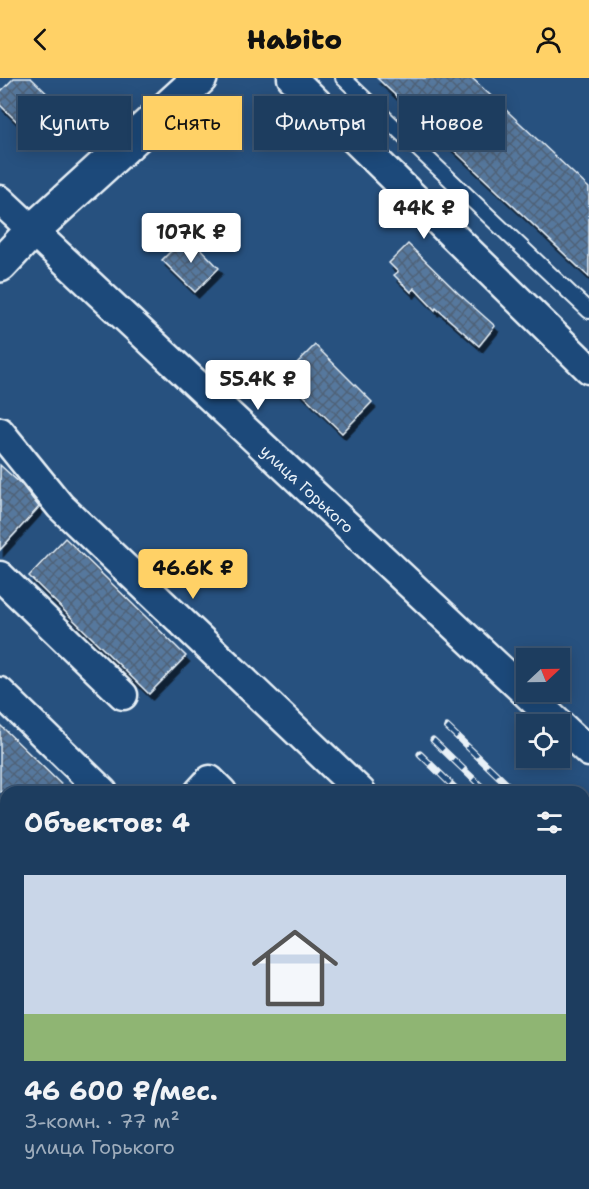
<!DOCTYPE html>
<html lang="ru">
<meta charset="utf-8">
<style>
:root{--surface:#1d3d5f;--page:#2a4868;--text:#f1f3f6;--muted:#a0aebd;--line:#3b5674;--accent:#ffd166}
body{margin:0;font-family:"Shantell Sans",sans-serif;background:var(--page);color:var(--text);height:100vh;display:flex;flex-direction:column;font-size:22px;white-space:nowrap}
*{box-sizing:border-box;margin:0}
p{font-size:20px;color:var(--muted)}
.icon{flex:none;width:33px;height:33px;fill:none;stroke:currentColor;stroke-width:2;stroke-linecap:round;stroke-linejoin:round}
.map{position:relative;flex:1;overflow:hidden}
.sheet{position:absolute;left:0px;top:708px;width:590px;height:404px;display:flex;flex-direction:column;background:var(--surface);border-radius:18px 18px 0 0;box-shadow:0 3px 15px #0003,0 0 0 2px var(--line)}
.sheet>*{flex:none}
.banner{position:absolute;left:18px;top:18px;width:554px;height:54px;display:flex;gap:12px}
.needle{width:39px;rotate:68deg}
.tools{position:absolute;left:516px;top:570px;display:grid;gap:12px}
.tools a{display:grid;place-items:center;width:54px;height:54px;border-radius:0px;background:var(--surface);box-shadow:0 3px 15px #0003,0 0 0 2px var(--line);font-size:30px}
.price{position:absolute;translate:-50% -51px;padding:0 14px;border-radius:6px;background:#fff;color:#222;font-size:20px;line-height:39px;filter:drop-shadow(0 2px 3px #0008)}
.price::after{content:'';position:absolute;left:50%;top:36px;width:18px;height:14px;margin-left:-9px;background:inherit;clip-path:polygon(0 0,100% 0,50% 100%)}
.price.on{background:var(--accent);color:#111}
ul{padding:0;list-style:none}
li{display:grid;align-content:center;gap:12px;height:318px;padding:0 24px}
li span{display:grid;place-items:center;height:186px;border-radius:0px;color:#555}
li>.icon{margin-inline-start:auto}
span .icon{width:108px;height:108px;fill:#fffc;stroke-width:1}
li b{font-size:26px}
h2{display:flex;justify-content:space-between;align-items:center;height:72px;padding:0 24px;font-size:26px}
.chip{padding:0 21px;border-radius:0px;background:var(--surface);box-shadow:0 3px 15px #0003,0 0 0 2px var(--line);font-size:21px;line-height:54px}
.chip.on{background:var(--accent);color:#111}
header{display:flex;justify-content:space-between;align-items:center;height:78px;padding:0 24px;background:var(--accent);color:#111;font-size:27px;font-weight:800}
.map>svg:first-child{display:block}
.building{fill:url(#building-cross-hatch);stroke:#e8f1f8;stroke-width:1.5;filter:url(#shadow)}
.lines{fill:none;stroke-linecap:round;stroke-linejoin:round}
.lane-casing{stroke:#e8f1f8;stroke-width:18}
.street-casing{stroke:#e8f1f8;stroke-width:33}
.secondary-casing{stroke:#e8f1f8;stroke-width:38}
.lane{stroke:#1f4a7a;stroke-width:14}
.street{stroke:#1f4a7a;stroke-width:28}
.secondary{stroke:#1f4a7a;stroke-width:33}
.rail-casing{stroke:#e8f1f8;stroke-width:7}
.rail{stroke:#1f4a7a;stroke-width:4.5;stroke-dasharray:14;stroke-linecap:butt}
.labels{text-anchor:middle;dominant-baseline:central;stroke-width:6;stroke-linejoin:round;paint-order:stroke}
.street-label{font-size:16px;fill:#e8f1f8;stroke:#1f4a7a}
</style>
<header><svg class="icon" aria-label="back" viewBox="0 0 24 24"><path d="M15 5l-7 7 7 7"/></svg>Habito<svg class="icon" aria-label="person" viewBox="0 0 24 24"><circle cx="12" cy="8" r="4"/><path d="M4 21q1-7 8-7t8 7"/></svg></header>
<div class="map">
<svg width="589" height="1111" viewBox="0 0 589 1111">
<defs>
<pattern id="building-cross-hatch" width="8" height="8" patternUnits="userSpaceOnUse" patternTransform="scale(1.5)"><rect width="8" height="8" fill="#57789d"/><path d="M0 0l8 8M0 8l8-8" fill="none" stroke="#4f6278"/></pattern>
<filter id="shadow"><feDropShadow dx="3.5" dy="6" stdDeviation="0" flood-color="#0009"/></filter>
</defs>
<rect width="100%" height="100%" fill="#27517f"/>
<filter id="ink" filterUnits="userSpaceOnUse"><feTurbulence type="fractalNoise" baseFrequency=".0167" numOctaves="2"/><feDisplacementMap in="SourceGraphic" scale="12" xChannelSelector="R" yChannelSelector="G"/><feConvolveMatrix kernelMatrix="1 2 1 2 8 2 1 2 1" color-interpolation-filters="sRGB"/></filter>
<g filter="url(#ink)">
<path class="building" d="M14 0H31L63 31 34 60 0 27V14Z
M377 0H472L589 110V199Z
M187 157 219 190 195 214 162 182Z
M408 166 458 215 495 248 479 268 436 230 435 232 414 210 411 214 394 197 398 194 389 185Z
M315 267 372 324 342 355 284 298Z
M0 387 22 407 39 429 0 472Z
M65 460 186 578 149 616 29 498Z
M0 647 69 714H0Z"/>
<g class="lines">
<defs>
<path id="lane" d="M343 0 589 233"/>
<path id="street" d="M292 0 589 291
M0 122 589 674
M0 354 60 428 361 714
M0 498 123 617
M0 614 103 714
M199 714 210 702 222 714
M0 874 6 879
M0 924 6 918
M584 925 589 930
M0 1036 6 1042
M584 1098 589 1092
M71 1106 77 1111"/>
<path id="secondary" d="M0 187 32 153 200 0"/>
</defs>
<use href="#lane" class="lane-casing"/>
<use href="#street" class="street-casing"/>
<use href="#secondary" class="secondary-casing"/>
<use href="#lane" class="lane"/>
<use href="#street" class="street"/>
<use href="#secondary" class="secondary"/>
<defs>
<path id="rail" d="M447 649 515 714
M433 662 487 714
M420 676 459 714
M584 779 589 785
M584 806 589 811
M584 832 589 837"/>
</defs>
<use href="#rail" class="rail-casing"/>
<use href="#rail" class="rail"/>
</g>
</g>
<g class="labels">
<g class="street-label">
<text transform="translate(307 411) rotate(43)">улица Горького</text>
</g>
</g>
</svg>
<div class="tools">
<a><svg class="needle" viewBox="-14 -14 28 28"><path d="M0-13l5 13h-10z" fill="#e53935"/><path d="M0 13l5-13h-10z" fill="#a0aebd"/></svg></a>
<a><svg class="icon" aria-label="locate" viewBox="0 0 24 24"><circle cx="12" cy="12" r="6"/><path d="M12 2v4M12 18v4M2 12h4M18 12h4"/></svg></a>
</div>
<b class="price" style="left:424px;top:162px">44K ₽</b>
<b class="price" style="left:191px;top:186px">107K ₽</b>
<b class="price" style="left:258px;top:333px">55.4K ₽</b>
<b class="price on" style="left:193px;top:522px">46.6K ₽</b>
<div class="banner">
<a class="chip">Купить</a>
<a class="chip on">Снять</a>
<a class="chip">Фильтры</a>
<a class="chip">Новое</a>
</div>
<section class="sheet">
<h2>Объектов: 4<svg class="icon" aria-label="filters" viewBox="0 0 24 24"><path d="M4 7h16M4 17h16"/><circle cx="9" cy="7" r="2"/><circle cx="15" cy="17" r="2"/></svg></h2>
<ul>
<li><span style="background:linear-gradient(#c9d6e8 75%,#8fb573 0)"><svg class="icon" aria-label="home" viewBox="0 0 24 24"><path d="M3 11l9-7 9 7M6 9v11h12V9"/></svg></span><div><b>46 600 ₽/мес.</b><p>3-комн. · 77 m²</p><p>улица Горького</p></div></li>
</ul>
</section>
</div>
